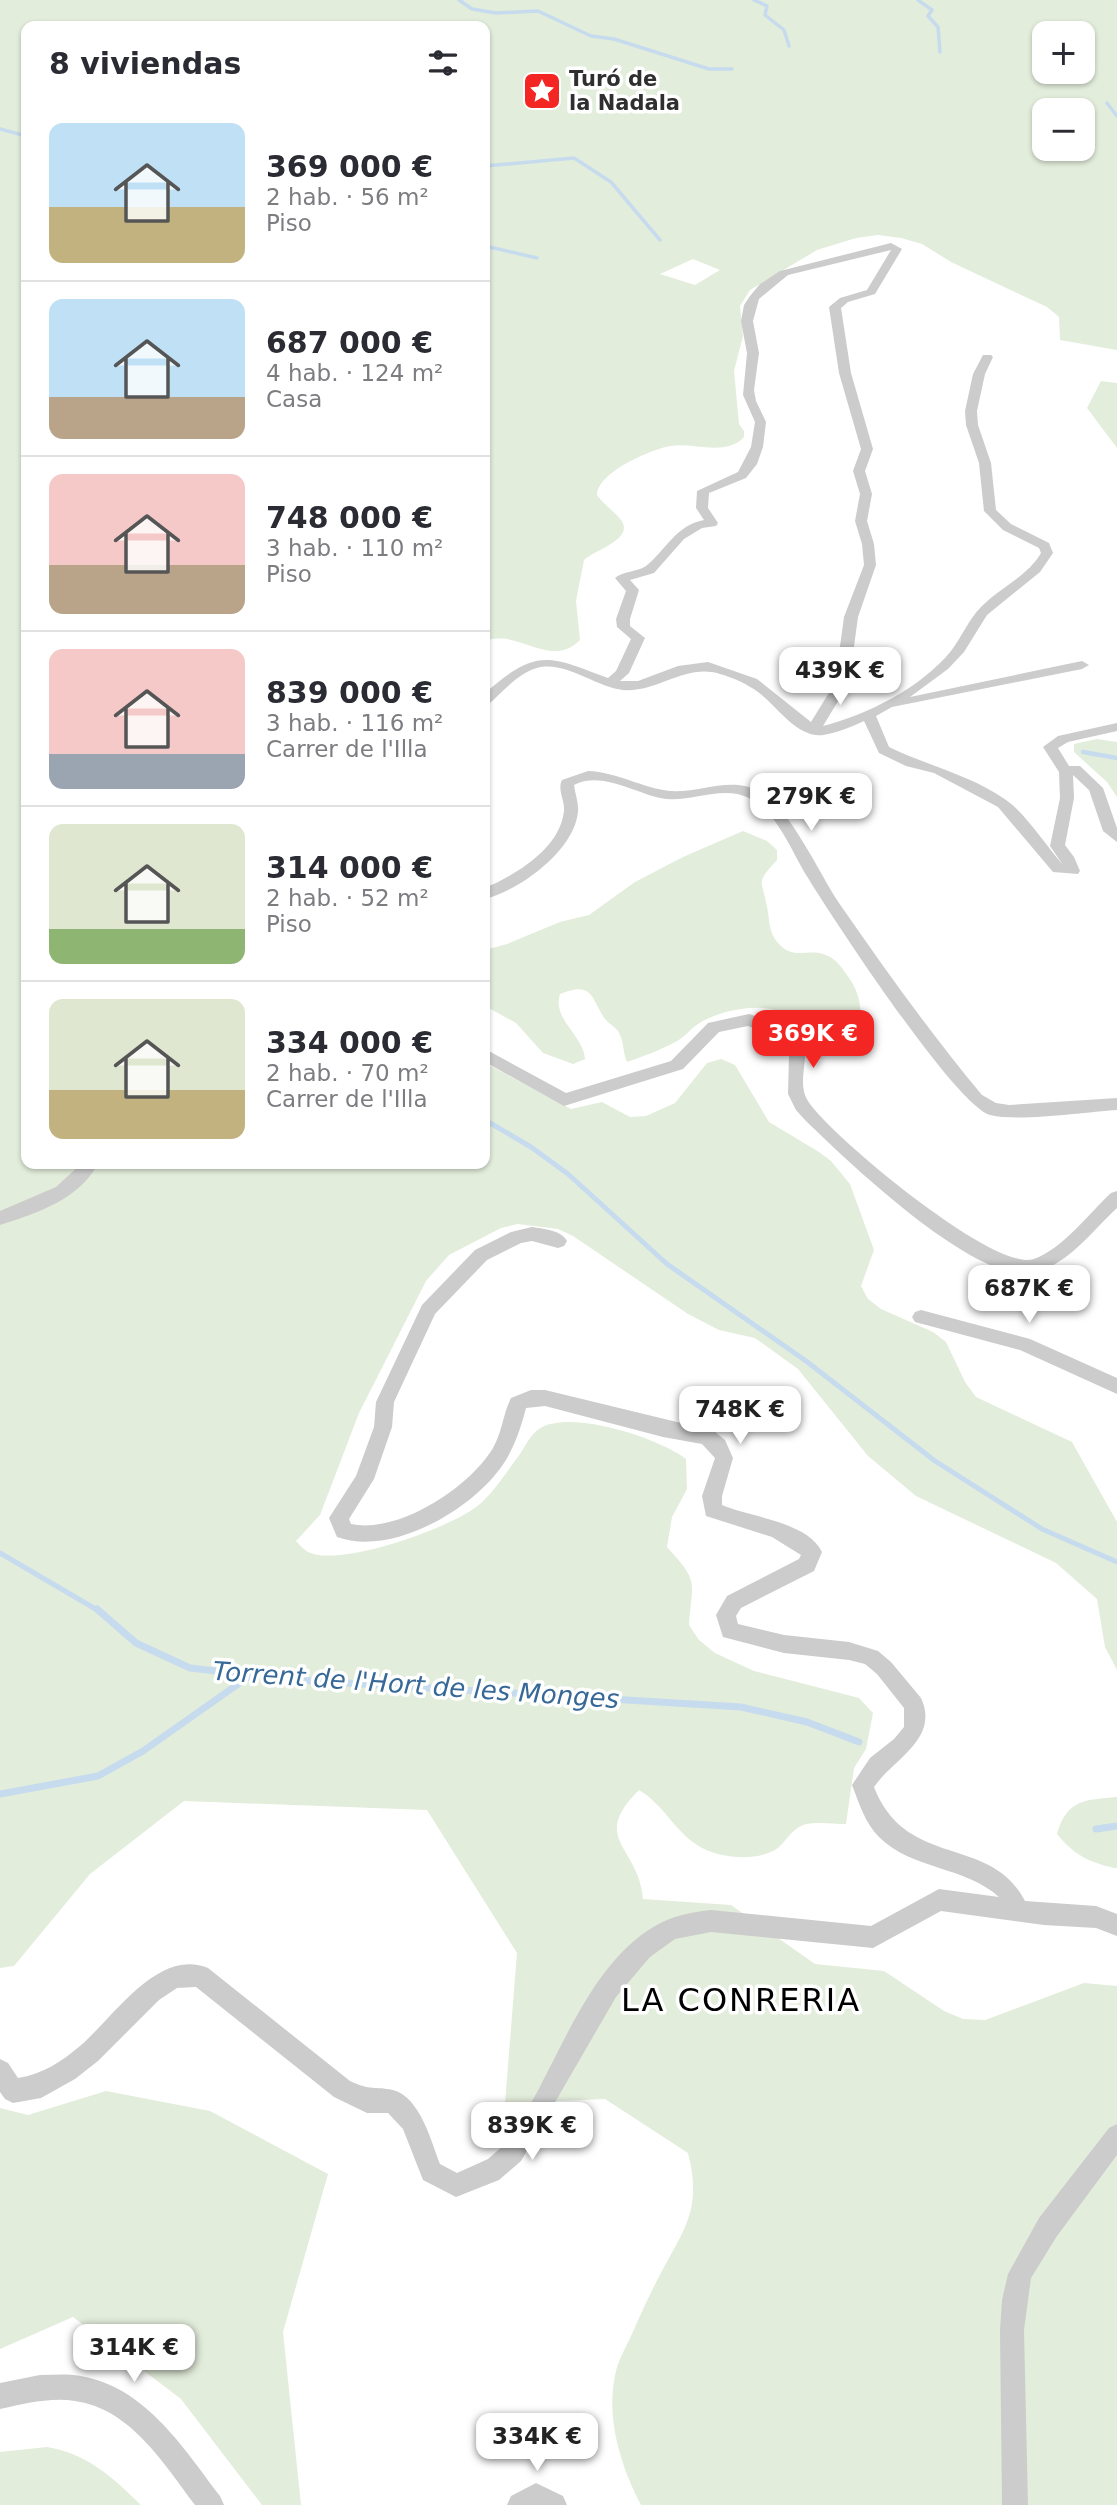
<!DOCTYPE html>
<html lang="es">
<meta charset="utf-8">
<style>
:root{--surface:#fff;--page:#f7f7f7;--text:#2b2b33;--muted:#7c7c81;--line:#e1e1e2;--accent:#f32623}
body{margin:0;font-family:"DejaVu Sans",sans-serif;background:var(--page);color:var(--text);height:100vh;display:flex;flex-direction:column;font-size:26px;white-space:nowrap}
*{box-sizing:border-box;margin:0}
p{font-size:23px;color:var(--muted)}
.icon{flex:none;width:38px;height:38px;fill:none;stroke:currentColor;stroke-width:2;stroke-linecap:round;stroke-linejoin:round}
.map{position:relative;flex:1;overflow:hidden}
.details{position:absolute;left:21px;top:21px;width:469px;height:1148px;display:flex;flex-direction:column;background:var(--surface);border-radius:14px;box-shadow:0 2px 5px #0004}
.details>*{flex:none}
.controls{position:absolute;left:1032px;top:21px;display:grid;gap:14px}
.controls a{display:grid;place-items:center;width:63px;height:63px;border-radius:14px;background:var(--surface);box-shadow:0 2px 5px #0004;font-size:35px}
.price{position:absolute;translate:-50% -60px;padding:0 16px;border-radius:14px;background:#fff;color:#222;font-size:23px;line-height:46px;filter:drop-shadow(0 2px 4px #0008)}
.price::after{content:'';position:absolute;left:50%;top:42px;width:21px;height:16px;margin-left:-10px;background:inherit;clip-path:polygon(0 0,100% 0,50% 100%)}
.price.active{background:var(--accent);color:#fff}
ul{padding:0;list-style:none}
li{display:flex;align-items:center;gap:21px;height:175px;padding:0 28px}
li+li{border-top:2px solid var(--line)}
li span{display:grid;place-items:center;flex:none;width:196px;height:140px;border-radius:14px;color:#555}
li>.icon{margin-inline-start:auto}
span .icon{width:84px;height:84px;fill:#fffc;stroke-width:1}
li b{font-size:30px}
h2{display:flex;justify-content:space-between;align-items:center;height:84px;padding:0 28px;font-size:30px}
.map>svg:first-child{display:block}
.green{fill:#e3eddb;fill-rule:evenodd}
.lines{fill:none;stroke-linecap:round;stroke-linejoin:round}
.stream-far3{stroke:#c6dbee;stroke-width:3.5}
.stream-far2{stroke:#c6dbee;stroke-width:4.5}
.stream-far1{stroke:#c6dbee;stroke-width:5}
.stream{stroke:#c6dbee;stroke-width:7}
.minor{fill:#ccc;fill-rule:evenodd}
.labels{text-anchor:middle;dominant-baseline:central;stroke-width:7;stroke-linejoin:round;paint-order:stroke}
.far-poi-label{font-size:21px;font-weight:bold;fill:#2f2f2f;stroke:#fff;text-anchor:start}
.water-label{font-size:26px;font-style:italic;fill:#366997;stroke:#fff}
.near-neighbourhood-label{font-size:32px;letter-spacing:2px;fill:#000;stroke:#fff}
</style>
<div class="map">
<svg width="1117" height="2505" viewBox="0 0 1117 2505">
<rect width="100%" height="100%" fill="#fff"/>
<path class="green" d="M0 0H1117V350L1060 340 1059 317 1047 307 951 262 922 244 901 238 878 235 856 238 817 250 750 290 740 306 743 336 734 371 739 424 744 431V437C726 457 693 442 670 446 650 450 598 472 597 495 604 505 614 511 621 520 635 539 595 550 584 560L576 601 580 640C557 663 534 644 507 639 500 638 492 639 485 640V26H26V1164H485V1063L571 1109 602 1102 630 1117 646 1116 675 1103 707 1063 721 1059 735 1065 769 1122 819 1152 831 1161 850 1184 874 1250 861 1286 868 1299 881 1309 933 1332 946 1342 965 1382 976 1397 1072 1442 1117 1522V1670L1105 1647 1097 1599 1056 1563 916 1496 868 1456 798 1369 755 1338 719 1330 688 1314 573 1236 558 1229 518 1224 501 1228 449 1255 426 1281 359 1413 320 1515 296 1541C299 1544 304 1550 308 1552 340 1568 454 1527 480 1504 495 1491 508 1470 520 1454 526 1445 530 1435 539 1429 569 1408 661 1439 686 1459L687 1489 672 1517 667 1547C700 1583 692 1580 689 1625L699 1640 715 1653 754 1671 859 1698 873 1713 866 1749 854 1768 846 1824C833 1824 814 1821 803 1825 789 1831 786 1843 775 1850 753 1862 717 1858 697 1845 674 1830 663 1804 639 1790 589 1840 639 1846 643 1899L731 1905 815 1964 884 1971 944 2011 963 2019 985 2020 1084 1983 1117 1986V2505H641C620 2465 605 2416 616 2371 619 2359 626 2347 631 2336 641 2314 651 2291 663 2269 688 2224 701 2205 688 2153L605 2099 505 2103 517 1953 427 1810 184 1801 90 1874 14 1966 0 1968ZM1045 33H1083V72H1045ZM1045 110H1083V149H1045ZM693 259 720 270 695 285 660 274Z
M1101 381 1117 383V448L1087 408Z
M1097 739 1117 742V797L1107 782 1074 752V744Z
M743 831 767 841 777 850V860C755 884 762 879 767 907 770 920 768 932 778 943 793 960 806 949 823 954 834 957 841 966 847 975 865 999 864 1024 850 1050L837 1054C816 1044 803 1022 781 1012 758 1002 718 1011 698 1024 690 1029 685 1037 677 1041 661 1050 644 1056 627 1062 623 1053 624 1044 620 1035 617 1027 610 1025 605 1019 591 999 594 980 560 994 552 1020 583 1034 585 1059L573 1064 543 1053 516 1023 485 1006V950L507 944 560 922 589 915 635 882 683 857Z
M1117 1797V1868H1114C1089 1862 1074 1855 1057 1834 1067 1799 1085 1800 1117 1797Z
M106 2091 210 2111 328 2174 283 2332 301 2505H262L181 2399 73 2317 0 2349V2108L28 2115Z
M47 2447C88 2454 112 2477 141 2505H0V2452Z"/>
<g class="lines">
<path class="stream-far3" d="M459 0 472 9 496 13 538 11 591 36 614 39 709 69H732
M754 0 767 6 765 15 784 30 789 46
M918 0 932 10 928 16 938 27 940 52
M1107 103 1117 116
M0 129 26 136
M485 166 574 158 611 182 660 240
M485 246 537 258"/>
<path class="stream-far2" d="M1083 752 1117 758"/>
<path class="stream-far1" d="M485 1120 531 1147 568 1174 667 1264 806 1361 935 1461 1042 1529 1117 1562
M0 1553 99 1611"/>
<path class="stream" d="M97 1609 136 1643 190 1668 297 1680 741 1707 807 1722 859 1742
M0 1794 98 1776 143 1751 251 1675
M1096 1829 1117 1826"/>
<path class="minor" d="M891 243 902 249 875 294 848 302 841 308 851 373 873 449 865 471 872 494 867 521 874 544 876 565 858 617 849 683 823 726C867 715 922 687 951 651 962 637 968 620 981 607 1000 587 1027 577 1041 553L1039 548 1003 530 984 511 979 463 966 425 965 411 973 374 983 355H991L993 357 985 374 977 411 978 425 991 463 996 510 1011 524 1049 543 1053 553 1040 572 987 615 964 652 948 669 910 697 1082 661 1089 665 1082 669 892 707 876 716 889 747C928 766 971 775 1006 800 1025 813 1047 847 1063 865L1050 846 1060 798 1059 772 1043 747 1058 736 1117 723V731L1068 742 1058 748 1069 766H1080L1103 788 1117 828V842L1103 831 1089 790 1073 775 1074 798 1065 845 1074 857 1080 871 1078 874 1053 872 998 807 934 773 906 766 879 753 864 721C851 727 837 733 823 735 797 738 777 706 758 692 747 684 734 678 720 674 685 663 658 693 623 690 595 687 565 660 537 668 518 673 504 691 490 703L485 704V693C537 648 547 655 608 678L616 671 631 639 617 627 616 619 626 591 615 578C623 571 637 572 646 566 666 550 676 525 704 520L696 508 697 491 738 472 751 447 755 422 743 395 747 353 741 321 744 305 750 296 760 284 780 271ZM891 250 867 290 840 298 829 307 839 373 861 449 853 471 860 494 855 521 862 544 864 565 844 617 835 683 811 722 757 679 708 662 678 666 638 681H620L629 673 645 638 630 626V619L639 590 630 580 654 573 684 539 702 528 716 526 718 523 708 508 709 493 746 478 757 464 763 447 766 422 756 401 754 390 759 353 753 321 759 299 788 275Z
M588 771C617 772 642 788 670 791 702 793 729 776 759 791 789 806 819 873 839 903 884 968 931 1034 982 1095L996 1103 1009 1105 1117 1098V1110C1085 1112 1019 1122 990 1115 955 1105 832 917 808 878 791 851 778 813 749 798 721 784 690 804 660 798 633 792 601 771 574 785 575 794 579 803 578 812 574 851 520 890 485 899V888C515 875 560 849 564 811 565 800 557 790 562 780Z
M749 1014C767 1020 805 1034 805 1057 804 1073 799 1090 810 1104 834 1138 995 1273 1034 1259 1064 1248 1088 1214 1111 1193L1117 1191V1208C1092 1231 1068 1265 1033 1273 976 1285 845 1159 805 1120L796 1110 788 1094 789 1055 774 1036 748 1026 719 1032 683 1069 564 1106 485 1062V1049L566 1093 671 1061 708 1023Z
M81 1164H98C78 1200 37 1213 0 1225V1211L56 1187Z
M532 1227C544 1229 561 1230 567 1241L564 1246 558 1248 532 1241 521 1243 487 1260 435 1314 394 1402 392 1427 374 1479 349 1519 351 1524C398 1534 469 1488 493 1448 502 1433 503 1414 511 1398L531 1390H545L714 1431 725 1440 733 1458 722 1496V1505C750 1517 808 1522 822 1552L814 1571 741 1608 736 1616 738 1624 784 1635 849 1642 878 1651 891 1662 921 1698C940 1739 893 1759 874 1787 906 1870 991 1834 1025 1901L1096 1906 1117 1914V1936L1096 1928 1044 1925 941 1911 873 1948 711 1932 675 1939 650 1957 616 1997 521 2161 499 2180 456 2197 423 2180 403 2129 388 2113H367L334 2097 196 1987 177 1988 159 2000 98 2061 75 2079 41 2098 13 2103 5 2099 0 2092V2059L8 2063 18 2078C43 2074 61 2062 80 2046 113 2018 158 1947 208 1968L350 2081C371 2091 374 2086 393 2090 420 2097 431 2141 440 2164L457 2173 488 2159 505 2144C554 2080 581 1969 655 1926 672 1916 692 1912 711 1910L871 1926 939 1889 999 1897C965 1866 912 1870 879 1837 865 1823 859 1803 852 1785L870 1758 894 1739 904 1727V1708L877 1674 865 1664 849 1660 784 1653 723 1637 716 1615 727 1596 799 1559 801 1555 772 1537 706 1516 702 1496 715 1458 702 1444 663 1437 545 1406 526 1408C521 1427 515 1446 504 1463 474 1509 392 1557 337 1537L329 1518 356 1476 374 1427 376 1402 422 1305 475 1250 511 1232Z
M921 1310 1030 1339 1117 1378V1394L1020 1350 915 1322 912 1317 915 1312Z
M1117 2124V2155L1057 2236 1031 2278 1024 2330 1028 2505H1002L1000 2330 1002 2300 1008 2274 1039 2218 1109 2128Z
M40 2375C51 2375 62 2374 73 2375 142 2382 182 2446 220 2496L224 2505H195C164 2464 131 2409 75 2401 50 2397 24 2404 0 2409V2383Z
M536 2483 563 2496 567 2505H507L511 2496Z"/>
</g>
<defs>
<symbol id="sight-square" viewBox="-11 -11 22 22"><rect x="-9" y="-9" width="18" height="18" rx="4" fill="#f32623" stroke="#fff"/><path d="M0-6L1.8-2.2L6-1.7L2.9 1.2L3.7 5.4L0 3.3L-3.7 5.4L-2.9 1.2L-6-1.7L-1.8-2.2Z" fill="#fff"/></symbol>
</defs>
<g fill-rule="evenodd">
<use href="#sight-square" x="520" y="69" width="44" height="44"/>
</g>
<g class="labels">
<g class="far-poi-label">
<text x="569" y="79">Turó de<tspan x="569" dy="24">la Nadala</tspan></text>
</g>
<g class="water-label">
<text transform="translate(416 1685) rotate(4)">Torrent de l'Hort de les Monges</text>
</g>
<g class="near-neighbourhood-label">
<text x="741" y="2000">LA CONRERIA</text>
</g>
</g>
</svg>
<div class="controls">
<a>+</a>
<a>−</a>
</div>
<b class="price" style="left:840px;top:707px">439K €</b>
<b class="price" style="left:811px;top:833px">279K €</b>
<b class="price active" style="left:813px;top:1070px">369K €</b>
<b class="price" style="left:1029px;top:1325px">687K €</b>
<b class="price" style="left:740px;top:1446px">748K €</b>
<b class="price" style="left:532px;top:2162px">839K €</b>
<b class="price" style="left:134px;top:2384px">314K €</b>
<b class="price" style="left:537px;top:2473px">334K €</b>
<section class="details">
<h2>8 viviendas<svg class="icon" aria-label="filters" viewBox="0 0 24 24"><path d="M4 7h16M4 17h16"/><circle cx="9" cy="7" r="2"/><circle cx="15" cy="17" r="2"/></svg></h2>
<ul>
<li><span style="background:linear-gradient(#bfe0f5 60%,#c2b280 0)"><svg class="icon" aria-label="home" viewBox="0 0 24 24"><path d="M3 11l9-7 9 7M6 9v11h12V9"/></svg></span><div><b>369 000 €</b><p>2 hab. · 56 m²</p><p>Piso</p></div></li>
<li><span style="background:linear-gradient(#bfe0f5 70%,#b9a48a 0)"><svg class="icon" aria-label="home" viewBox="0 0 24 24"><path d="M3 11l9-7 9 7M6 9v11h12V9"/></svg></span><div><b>687 000 €</b><p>4 hab. · 124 m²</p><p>Casa</p></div></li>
<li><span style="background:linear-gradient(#f6c9c9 65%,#b9a48a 0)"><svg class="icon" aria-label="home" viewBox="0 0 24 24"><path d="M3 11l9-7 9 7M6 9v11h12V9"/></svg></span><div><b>748 000 €</b><p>3 hab. · 110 m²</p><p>Piso</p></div></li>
<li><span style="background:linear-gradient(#f6c9c9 75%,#9aa5b1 0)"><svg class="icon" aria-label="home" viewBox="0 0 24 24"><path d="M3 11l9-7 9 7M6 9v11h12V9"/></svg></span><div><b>839 000 €</b><p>3 hab. · 116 m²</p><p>Carrer de l'Illa</p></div></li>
<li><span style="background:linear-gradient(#dfe7d0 75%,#8fb573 0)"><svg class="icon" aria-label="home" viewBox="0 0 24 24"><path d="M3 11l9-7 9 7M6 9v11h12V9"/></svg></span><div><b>314 000 €</b><p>2 hab. · 52 m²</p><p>Piso</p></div></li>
<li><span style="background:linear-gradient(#dfe7d0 65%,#c2b280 0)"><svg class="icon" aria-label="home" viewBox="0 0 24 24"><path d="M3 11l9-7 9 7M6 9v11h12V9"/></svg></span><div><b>334 000 €</b><p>2 hab. · 70 m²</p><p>Carrer de l'Illa</p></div></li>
</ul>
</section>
</div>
